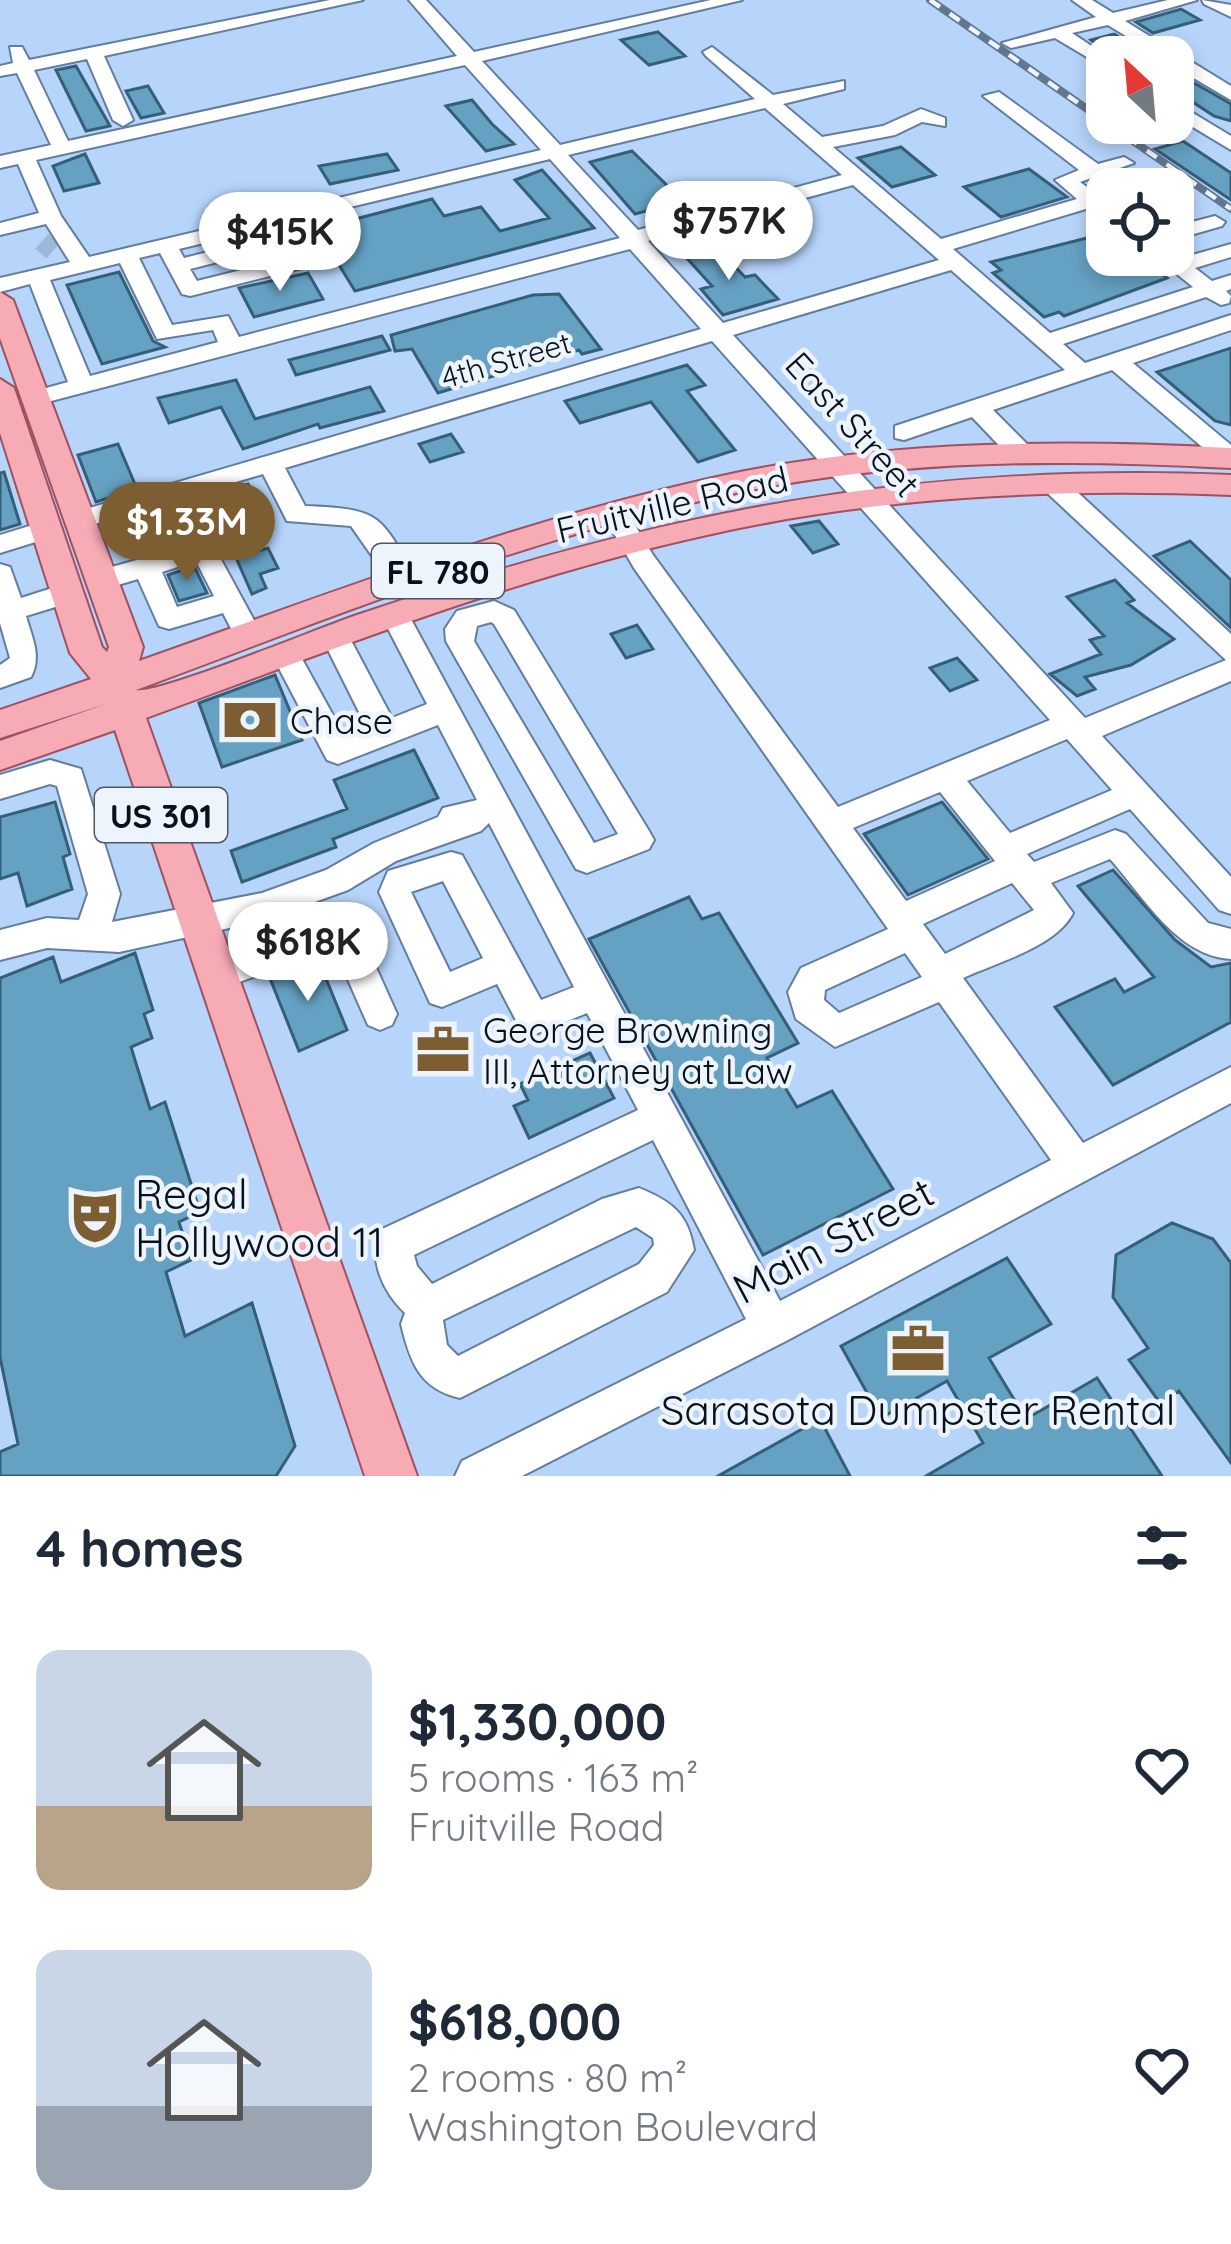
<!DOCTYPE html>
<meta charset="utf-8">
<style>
:root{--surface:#fff;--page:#f2f2f3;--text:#1f2937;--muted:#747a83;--accent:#7d5e33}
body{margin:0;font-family:Quicksand,sans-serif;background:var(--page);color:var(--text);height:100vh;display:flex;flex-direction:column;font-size:45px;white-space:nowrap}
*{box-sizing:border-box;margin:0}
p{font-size:39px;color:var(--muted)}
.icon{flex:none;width:66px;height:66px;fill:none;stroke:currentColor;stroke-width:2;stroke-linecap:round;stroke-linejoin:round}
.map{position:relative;height:1476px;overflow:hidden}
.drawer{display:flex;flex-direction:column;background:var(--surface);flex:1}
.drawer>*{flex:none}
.needle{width:78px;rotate:334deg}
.controls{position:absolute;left:1086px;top:36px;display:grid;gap:24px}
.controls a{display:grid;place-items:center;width:108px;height:108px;border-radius:24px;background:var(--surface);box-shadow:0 6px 18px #0003;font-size:60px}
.price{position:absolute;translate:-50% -102px;padding:0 27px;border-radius:42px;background:#fff;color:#222;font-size:39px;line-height:78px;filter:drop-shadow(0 3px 6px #0008)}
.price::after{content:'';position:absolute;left:50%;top:72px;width:36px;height:27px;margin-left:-18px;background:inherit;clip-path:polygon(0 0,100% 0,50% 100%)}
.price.current{background:var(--accent);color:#fff}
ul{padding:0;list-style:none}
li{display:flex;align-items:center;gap:36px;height:300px;padding:0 36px}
li span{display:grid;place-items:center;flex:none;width:336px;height:240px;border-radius:24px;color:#555}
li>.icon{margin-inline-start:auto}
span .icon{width:144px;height:144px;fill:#fffc;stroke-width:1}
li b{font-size:51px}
h2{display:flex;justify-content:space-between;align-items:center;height:144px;padding:0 36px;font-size:51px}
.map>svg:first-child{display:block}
.building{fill:#65a1c3;stroke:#345f77;stroke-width:3}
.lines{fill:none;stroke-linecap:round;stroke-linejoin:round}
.minor-tunnel{stroke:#9db8da;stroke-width:20;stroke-dasharray:20 9;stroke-linecap:butt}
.minor-casing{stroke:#627d9f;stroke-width:4}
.major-casing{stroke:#9f5160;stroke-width:4}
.minor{fill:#fff;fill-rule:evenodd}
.major{fill:#f6abb5;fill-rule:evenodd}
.rail-casing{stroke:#627690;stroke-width:8}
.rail{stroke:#eef4fc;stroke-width:4.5;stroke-dasharray:12;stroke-linecap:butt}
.labels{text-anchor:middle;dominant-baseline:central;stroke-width:9;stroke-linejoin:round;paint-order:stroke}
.far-street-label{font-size:30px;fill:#08121f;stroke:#eef4fc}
.shield{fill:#eef4fc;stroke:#4d5661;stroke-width:3}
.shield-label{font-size:33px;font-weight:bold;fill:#08121f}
.street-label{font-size:36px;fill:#08121f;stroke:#eef4fc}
.poi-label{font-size:36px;fill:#08121f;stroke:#eef4fc;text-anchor:start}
.near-poi-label{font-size:42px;fill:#08121f;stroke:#eef4fc;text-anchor:start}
.near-street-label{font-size:42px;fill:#08121f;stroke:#eef4fc}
</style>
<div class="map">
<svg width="1231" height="1476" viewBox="0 0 1231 1476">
<rect width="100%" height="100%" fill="#b7d5fb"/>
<path class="building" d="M1181 9 1200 20 1153 33 1136 22Z
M658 32 685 56 649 65 621 40Z
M1114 34 1151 57H1112L1091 40Z
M76 66 110 126 86 131 56 70Z
M1173 71 1231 104V121L1214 116 1173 89Z
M148 86 164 113 141 118 126 91Z
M472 100 492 124 514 144 486 151 446 106Z
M1183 141 1231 173V200L1155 149Z
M901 147 935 175 892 187 858 158Z
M632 151 683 201 635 214 590 162Z
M85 154 99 183 64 191 53 166Z
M387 154 398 170 330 184 319 166Z
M1029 169 1067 197 1001 217 964 187Z
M542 170 594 228 355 291 317 229 432 199 444 216 481 207 500 231 549 218 515 180Z
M1107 233V255H1137L1167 278 1064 316 1059 312 1044 317 993 273 1001 270 991 262Z
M716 247 745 277 755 275 778 299 723 315 701 289 712 286 684 255Z
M119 272 153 341 165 347 102 364 67 285Z
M308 273 323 299 254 317 239 288Z
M559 294 601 349 582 354 579 350 438 393 412 349 395 351 391 335 533 295Z
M382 336 390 350 296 375 289 360Z
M1231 348V425L1215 421 1157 372Z
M687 365 705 385 687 391 735 450 698 462 651 402 580 423 565 401Z
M236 380 255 419 370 387 384 411 320 428 318 424 243 449 221 407 169 423 158 398Z
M451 434 463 452 430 462 419 444Z
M118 444 137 489 96 502 78 455Z
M4 472 20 524 0 530V473Z
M248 484 256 501 245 504 250 515 237 519 251 553 268 548 278 568 260 574 266 588 252 594 226 535 196 538 192 528 126 547 117 522Z
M819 521 838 544 813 553 791 526Z
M1190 541 1231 580V628L1154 556Z
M194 566 207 593 179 601 168 575Z
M1115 580 1134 600 1127 603 1174 639 1131 665 1085 677 1095 689 1077 696 1050 674 1101 654 1090 640 1104 636 1067 597Z
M637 625 653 649 626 658 611 634Z
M957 658 977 680 950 691 930 668Z
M275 675 302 740 222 767 199 703Z
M414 750 438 798 333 839 336 847 242 882 231 851 347 809 334 780Z
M55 802 70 854 63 857 72 889 27 906 18 873 0 879V817Z
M942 802 988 859 908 895 864 834Z
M1113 870 1175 940 1211 967 1231 963V1022L1113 1085 1055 1007 1115 979 1124 992 1154 977 1078 886Z
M689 897 702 919 719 913 798 1043 767 1058 797 1107 832 1091 893 1189 763 1255 589 939Z
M135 953 153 1010 144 1014 152 1038 131 1047 150 1109 165 1102 200 1212 179 1222 191 1260 166 1272 185 1336 252 1303 295 1446 276 1476H0V1452L18 1444 0 1357V978L53 957 61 982Z
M318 959 347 1030 299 1051 269 976Z
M590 1053 614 1098 529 1138 514 1106 528 1100 520 1084Z
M1172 1223 1213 1239 1231 1263V1463L1179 1391 1160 1403 1129 1360 1148 1348 1113 1297 1116 1255Z
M1007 1258 1051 1324 989 1358 1026 1419 1097 1378 1162 1476H926L983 1443 947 1381 881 1418 841 1346Z
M820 1419 850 1476H718Z"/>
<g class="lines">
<path class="minor-tunnel" d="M42 241 53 251"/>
<defs>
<path id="minor" d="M330 0H363L104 56 133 120 123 126 113 120 87 59 34 70 68 141 457 56 409 0H426L474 52 711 0H742L482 61 560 145 755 99 706 56 703 52 712 47 773 95 844 81V89L783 104 822 137 883 126 921 109 945 118V126L922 122 895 135 833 147 941 239 1077 199 1055 180 1079 170 983 96 999 92 1098 164 1124 157 1134 163 1080 182 1095 193 1107 190V213L1089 208 953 249 1050 333 1193 287 1153 255 1173 252 1182 258 1231 244V257L1195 268 1212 281 1231 275V289L1226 291 1231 296 1229 303 1221 305 1206 297 1063 344 1085 363 1231 315V330L1133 363 1231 445V466L1222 464 1112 370 993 410 1030 447 1033 453 1030 459H1012L972 417 904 440 895 438V426L1065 370 951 270 733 335 1085 718 1226 660 1043 489 1039 483 1043 477H1061L1231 634V681L1102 736 1231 877V914L1219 910 1130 809 1027 854 1034 862 1115 830 1126 834 1208 923 1231 929V959C1177 956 1144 897 1110 859L1051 883 1073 913C1056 947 995 963 963 978L1083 1143 1231 1067V1103L786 1341 522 1476H455L462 1461 746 1319 653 1140 414 1255 417 1266 432 1284 602 1199 639 1188C673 1202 688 1214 694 1250L667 1292 460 1398C419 1389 410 1361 401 1324L405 1313C383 1292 368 1260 380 1230L638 1110 587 1013 533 1035 521 1030 497 984 442 1007 430 1003 379 892 388 871 451 852 462 855 541 1000 574 987 489 823 481 831 396 861 348 890 262 921 119 952 47 948 0 960V930L47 918 79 920 88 894 57 786 50 784 0 799V775L50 760 81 769 120 894 112 922 262 893 326 870 374 843 438 817 443 808 477 800 438 725 338 764 327 760 272 655 276 648H296L345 737 367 728 322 638 326 631H346L392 718 427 704 382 617 396 607 406 610 780 1301 1051 1160 939 1002 835 1047 796 1019 788 992 801 968 888 929 634 568 602 513 606 507H624L653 555 838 807 1050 720 712 341 285 468 305 506C384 509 379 515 419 582L405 592 395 589 351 526 287 521 263 474 78 529 69 526 65 520 69 514 701 329 630 249 36 405 28 403V393L68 382 30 284 0 292V278L70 262 46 224 0 235V223L39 213 18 164 0 168V156L51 145 17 73 0 76V66L13 63 10 47H22L29 60ZM465 65 541 150 89 257 61 216 36 160ZM765 108 842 175 638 230 568 155ZM550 159 620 238 239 337 228 316 172 325 139 258 160 253 182 294 190 296 310 266 313 261 288 222ZM853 185 939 260 723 323 648 241ZM270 227 275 235 184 258 179 249ZM282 246 289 258 197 281 190 269ZM120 263 157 339 213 330 218 342 90 376 50 280ZM1067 739 1112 790 1010 833 967 781ZM940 792 995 861 906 901 853 828ZM443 881 483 958 450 972 411 892ZM1012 883 1034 910 945 954 923 924ZM905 953 922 977 839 1013 824 1000 825 990ZM636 1227 653 1238 654 1245 639 1264 458 1356 447 1345 443 1320Z
M1072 0H1092L1113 13 1168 0H1197L1125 21 1231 86V100L1173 66V57H1160L1108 25 1072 33 1108 57 1107 69 1055 38 1011 48 1002 43 1096 17Z
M1202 0 1231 5V17L1204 4Z
M1173 101 1231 136V150L1173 115Z
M1152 177 1162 183 1159 187 1122 189Z
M1173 195 1185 196 1188 200 1173 208Z
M1215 216 1225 222 1222 226 1173 240V227Z
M49 520 62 529 58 535 0 553V535Z
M203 541 212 543 262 635 258 642H238L223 613 169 629 159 626 138 579 101 590 87 580 91 573ZM196 561 214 596 177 607 162 572Z
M0 564 10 567 21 598 68 583 82 593 78 600 26 616C32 638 42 656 31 677L0 688V665L10 658 0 623Z
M494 601 514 610 649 831 654 840 649 849 587 873 576 869 446 641 445 629 457 611ZM491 622 494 624 618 834 594 843 474 641 477 626Z
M331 918 357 925 397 1014 392 1025 380 1030 368 1025 334 948 217 990 205 986 200 975 205 964Z"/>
<path id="major" d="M0 292 13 300 143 647 139 661C337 591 533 515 740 472 901 440 1067 440 1231 448V468C1068 459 902 459 741 492 533 535 335 616 136 690 157 695 321 627 357 615 658 513 911 462 1231 475V495C1055 488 879 496 707 535 515 577 331 650 146 718L417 1476H365L115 730 0 770V741L106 704 0 738V710L91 679 70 653 0 433V379L14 388 102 647 107 652 109 647 0 338Z"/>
</defs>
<use href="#minor" class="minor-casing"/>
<use href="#major" class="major-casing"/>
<use href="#minor" class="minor"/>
<use href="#major" class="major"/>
<defs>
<path id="rail" d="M930 0 1231 209"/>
</defs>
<use href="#rail" class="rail-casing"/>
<use href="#rail" class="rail"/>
</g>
<defs>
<symbol id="bank-bare" viewBox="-9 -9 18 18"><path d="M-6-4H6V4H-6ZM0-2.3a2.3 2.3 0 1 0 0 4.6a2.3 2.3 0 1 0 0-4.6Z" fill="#7d5e33" stroke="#eef4fc" stroke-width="2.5" paint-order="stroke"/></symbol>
<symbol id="office-bare" viewBox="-9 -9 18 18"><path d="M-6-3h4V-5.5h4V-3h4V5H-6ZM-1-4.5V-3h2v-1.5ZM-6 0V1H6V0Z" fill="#7d5e33" stroke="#eef4fc" stroke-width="2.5" paint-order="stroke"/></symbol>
<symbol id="theatre-bare" viewBox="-9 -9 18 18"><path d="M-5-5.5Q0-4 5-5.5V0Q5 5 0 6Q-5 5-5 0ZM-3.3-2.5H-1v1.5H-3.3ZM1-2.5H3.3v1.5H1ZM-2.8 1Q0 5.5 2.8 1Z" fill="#7d5e33" stroke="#eef4fc" stroke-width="2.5" paint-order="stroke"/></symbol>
</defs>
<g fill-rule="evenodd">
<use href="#bank-bare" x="212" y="682" width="76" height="76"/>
<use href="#office-bare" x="405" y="1012" width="76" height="76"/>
<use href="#theatre-bare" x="57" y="1179" width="76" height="76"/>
<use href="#office-bare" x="880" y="1311" width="76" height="76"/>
</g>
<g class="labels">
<g class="far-street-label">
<text transform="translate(506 360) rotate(-16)">4th Street</text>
</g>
<g class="shield">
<rect x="372" y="544" width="132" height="54" rx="9"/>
<rect x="95" y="788" width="132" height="54" rx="9"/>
</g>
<g class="shield-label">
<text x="438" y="571">FL 780</text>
<text x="161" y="815">US 301</text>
</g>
<g class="street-label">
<text transform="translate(853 424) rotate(48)">East Street</text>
<text transform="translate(672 504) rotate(-13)">Fruitville Road</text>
</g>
<g class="poi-label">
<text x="290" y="720">Chase</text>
<text x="483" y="1029">George Browning<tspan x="483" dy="41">III, Attorney at Law</tspan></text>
</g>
<g class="near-poi-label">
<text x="135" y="1193">Regal<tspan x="135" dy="48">Hollywood 11</tspan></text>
<text x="918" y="1409" text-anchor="middle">Sarasota Dumpster Rental</text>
</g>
<g class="near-street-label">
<text transform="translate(833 1240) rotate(-28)">Main Street</text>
</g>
</g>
</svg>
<div class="controls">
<a><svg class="needle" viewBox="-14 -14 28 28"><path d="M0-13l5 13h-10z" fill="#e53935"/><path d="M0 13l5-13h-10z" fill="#747a83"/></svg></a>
<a><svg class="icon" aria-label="locate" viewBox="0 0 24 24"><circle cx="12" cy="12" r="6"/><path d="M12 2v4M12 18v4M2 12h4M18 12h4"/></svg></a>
</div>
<b class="price" style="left:729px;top:283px">$757K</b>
<b class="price" style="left:280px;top:294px">$415K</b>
<b class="price current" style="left:187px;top:584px">$1.33M</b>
<b class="price" style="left:308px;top:1004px">$618K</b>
</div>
<section class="drawer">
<h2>4 homes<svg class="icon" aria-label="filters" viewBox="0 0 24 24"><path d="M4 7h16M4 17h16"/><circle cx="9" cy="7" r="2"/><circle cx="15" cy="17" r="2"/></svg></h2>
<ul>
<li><span style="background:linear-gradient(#c9d6e8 65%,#b9a48a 0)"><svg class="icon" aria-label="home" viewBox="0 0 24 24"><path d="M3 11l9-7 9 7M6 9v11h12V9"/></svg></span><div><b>$1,330,000</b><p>5 rooms · 163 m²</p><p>Fruitville Road</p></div><svg class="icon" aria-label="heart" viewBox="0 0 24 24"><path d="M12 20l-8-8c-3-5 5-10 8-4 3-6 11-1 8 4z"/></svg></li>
<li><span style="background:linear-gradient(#c9d6e8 65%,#9aa5b1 0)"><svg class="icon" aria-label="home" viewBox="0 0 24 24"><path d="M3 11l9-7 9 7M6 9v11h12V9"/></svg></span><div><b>$618,000</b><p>2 rooms · 80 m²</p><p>Washington Boulevard</p></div><svg class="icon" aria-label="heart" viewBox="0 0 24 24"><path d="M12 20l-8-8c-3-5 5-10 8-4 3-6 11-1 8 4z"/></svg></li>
</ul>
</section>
